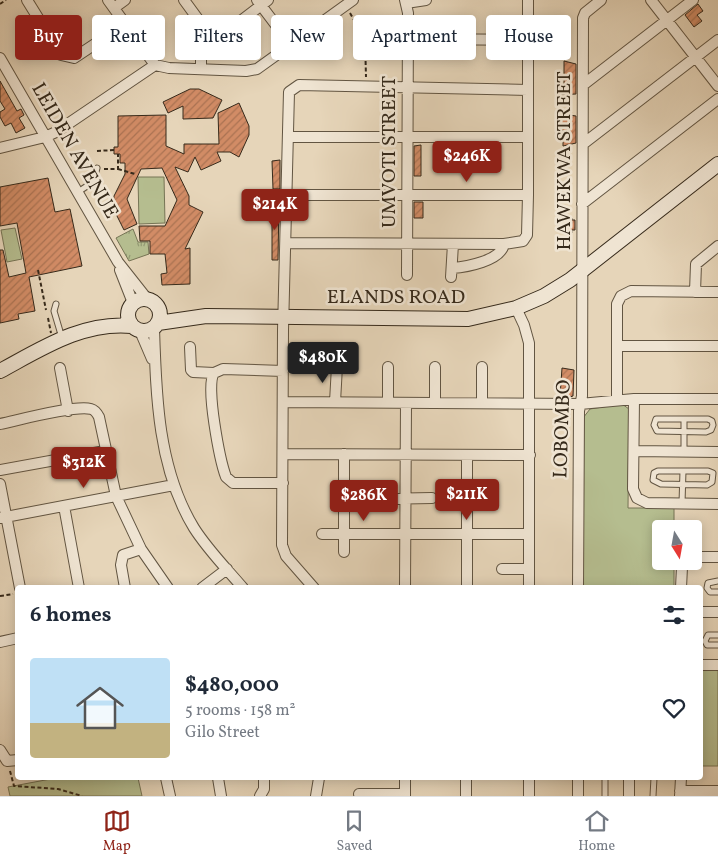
<!DOCTYPE html>
<meta charset="utf-8">
<style>
:root{--surface:#fff;--page:#f6f6f7;--text:#1f2937;--muted:#747a83;--line:#e0e1e3;--accent:#8f2418}
body{margin:0;font-family:Vollkorn,serif;background:var(--page);color:var(--text);height:100vh;display:flex;flex-direction:column;font-size:19px;white-space:nowrap}
*{box-sizing:border-box;margin:0}
p{font-size:16px;color:var(--muted)}
.icon{flex:none;width:28px;height:28px;fill:none;stroke:currentColor;stroke-width:2;stroke-linecap:round;stroke-linejoin:round}
.map{position:relative;flex:1;overflow:hidden}
.panel{position:absolute;left:15px;top:585px;width:688px;height:195px;display:flex;flex-direction:column;background:var(--surface);border-radius:5px;box-shadow:0 2px 12px #0003}
.panel>*{flex:none}
.guide{position:absolute;left:15px;top:15px;width:689px;height:45px;display:flex;gap:10px}
.needle{width:32px;rotate:169deg}
.controls{position:absolute;left:652px;top:520px;display:grid;gap:10px}
.controls a{display:grid;place-items:center;width:50px;height:50px;border-radius:5px;background:var(--surface);box-shadow:0 2px 12px #0003;font-size:25px}
.price{position:absolute;translate:-50% -42px;padding:0 11px;border-radius:5px;background:var(--accent);color:#fff;font-size:16px;line-height:32px;filter:drop-shadow(0 1px 2px #0008)}
.price::after{content:'';position:absolute;left:50%;top:30px;width:15px;height:11px;margin-left:-8px;background:inherit;clip-path:polygon(0 0,100% 0,50% 100%)}
.price.active{background:#222;color:#fff}
ul{padding:0;list-style:none}
li{display:flex;align-items:center;gap:15px;height:125px;padding:0 15px}
li span{display:grid;place-items:center;flex:none;width:140px;height:100px;border-radius:5px;color:#555}
li>.icon{margin-inline-start:auto}
span .icon{width:60px;height:60px;fill:#fffc;stroke-width:1}
li b{font-size:21px}
h2{display:flex;justify-content:space-between;align-items:center;height:60px;padding:0 15px;font-size:21px}
.chip{padding:0 18px;border-radius:5px;background:var(--surface);box-shadow:0 2px 12px #0003;font-size:18px;line-height:45px}
.chip.active{background:var(--accent);color:#fff}
.tab-bar{display:flex;justify-content:space-around;align-items:center;height:70px;border-top:1px solid var(--line);background:var(--surface);font-size:14px;color:var(--muted)}
.tab-bar a{display:grid;justify-items:center;gap:2px}
.tab-bar .active{color:var(--accent)}
.map>svg:first-child{display:block}
.green{fill:#b5bd8f;stroke:#767455}
.park{fill:url(#park-tufts);stroke:#767455}
.building{fill:url(#building-hatch);stroke:#362a1b}
.lines{fill:none;stroke-linecap:round;stroke-linejoin:round}
.lane-casing{stroke:#625542;stroke-width:7}
.street-casing{stroke:#625542;stroke-width:12}
.secondary-casing{stroke:#362a1b;stroke-width:16}
.path{stroke:#362a1b;stroke-width:2;stroke-dasharray:4 2.5;stroke-linecap:butt}
.lane{stroke:#efe4d2;stroke-width:5}
.street{stroke:#efe4d2;stroke-width:10}
.secondary{stroke:#efe4d2;stroke-width:14}
.labels{text-anchor:middle;dominant-baseline:central;stroke-width:5;stroke-linejoin:round;paint-order:stroke}
.street-label{font-size:20px;fill:#362a1b;stroke:#efe4d2}
</style>
<div class="map">
<svg width="718" height="796" viewBox="0 0 718 796">
<defs>
<pattern id="park-tufts" width="24" height="20" patternUnits="userSpaceOnUse" patternTransform="scale(1.25)"><rect width="24" height="20" fill="#b5bd8f"/><path d="M3 7l-1-3M5 7V3M7 7l1-3M15 17l-1-3M17 17v-4M19 17l1-3" fill="none" stroke="#949a74"/></pattern>
<pattern id="building-hatch" width="6" height="6" patternUnits="userSpaceOnUse" patternTransform="scale(1.25)"><rect width="6" height="6" fill="#d28c66"/><path d="M-1 1l2-2M0 6l6-6M5 7l2-2" fill="none" stroke="#ab7353"/></pattern>
</defs>
<rect width="100%" height="100%" fill="#e6d5b9"/>
<filter id="stains"><feTurbulence type="fractalNoise" baseFrequency=".004" numOctaves="4"/><feColorMatrix values="0 0 0 0 .2 0 0 0 0 .09 0 0 0 0 .02 0 0 0 .5 -.17"/></filter>
<radialGradient id="worn" r=".72"><stop offset=".6" stop-color="#630" stop-opacity="0"/><stop offset="1" stop-color="#630" stop-opacity=".3"/></radialGradient>
<path class="green" d="M138 177H164L165 223 139 224Z
M15 228 22 259 7 262 1 230Z
M622 404 629 409 628 508H674V529H661V561H674V587L583 588V418L590 409Z
M700 670H718V766H700Z
M56 778H138L142 796H10L8 787Z"/>
<path class="park" d="M133 229 138 242H148L149 254 129 261 116 238Z"/>
<path class="building" d="M698 4 703 11 697 15 702 21 694 27 685 15Z
M564 61 576 64V94L556 95V86H564Z
M0 81 17 111 21 109 24 115 19 118 25 128 16 133 11 123 5 126 0 117V112L5 109 0 101Z
M190 89H199L222 100 213 118 183 119V106L168 113 163 102Z
M239 103 249 126V135L239 157 230 152H217L221 161 201 170 195 157 188 172 175 167 189 196V205L203 212 185 249 190 248V284L162 285 161 274 167 273 165 254H150V241H140L139 226H165L177 200 162 168 141 169 127 199 137 224 124 230 113 208 114 196 125 174V163H120V154H114V147H118V116L166 115V146L184 154V144H219L218 113Z
M557 113 576 116V143L563 146V130H557Z
M421 145V176H414V146Z
M280 160V189H273L272 161Z
M48 178 55 212 70 209 82 266 29 277 35 311 18 314 19 319 0 323V250H3L9 277 26 273 17 223 0 226V187Z
M414 202H423V218H414Z
M272 203H279L278 260H272Z
M563 218H572V220H575V230H572V233H563Z
M562 368 574 370 573 396 570 397H560Z"/>
<g class="lines">
<defs>
<path id="lane" d="M78 192 93 182 97 168
M56 304 54 311 62 338
M656 419H708L712 421 713 425 711 430 706 432 657 431 654 425Z
M684 452V419
M658 471H708L713 473 712 482 707 485 661 484 653 480 654 473Z
M682 503 683 471
M718 581 708 583 707 588 710 592H718
M718 635H708L705 641 707 645H718
M605 778V796
M653 796 654 778"/>
<path id="street" d="M27 0 61 55 74 58 125 24
M108 0 155 65
M184 0 214 41
M257 0 291 45
M405 0 408 13 407 275
M651 0 718 86
M406 3 426 0
M114 8 125 0
M408 39 528 40
M138 41 154 29
M0 58 118 262 148 300
M201 69V56L204 49 268 0
M583 85 693 0
M288 137H527
M583 144 718 40
M0 148 45 137 56 132 155 65 169 68 246 71 257 69 353 0
M288 195H528
M582 204 718 99
M287 243 504 244 523 241 527 235 528 195V0
M452 268C466 267 501 261 504 244
M120 270 133 303
M451 277 453 244
M695 292 696 264 718 246
M516 308 524 325 529 343V588
M154 328C156 396 158 469 194 528 208 550 226 568 243 588
M140 331 152 359
M617 346H718
M190 347 191 370 193 372 214 373 223 369 283 371
M60 368 68 411
M214 373C205 385 220 461 226 477L233 483H283
M634 399 633 489 637 498 647 503 718 504
M617 400V304L621 296 631 291 718 292
M283 402 580 404 634 399H718
M335 402 337 366
M388 403V367
M435 403V367
M482 403V367
M0 424C19 420 74 405 91 409 95 410 97 413 99 417L116 496 141 549 168 588
M634 451 718 452
M283 454 530 455
M344 454V552
M467 455V588
M0 470 105 451
M0 484 20 588
M379 499 432 498
M64 506 79 588
M0 518 174 485
M322 534H529
M694 557H718
M502 569H529
M125 588 121 565 123 555 141 549
M202 588 227 569
M314 588 286 556 282 545 283 330 289 92 299 85 528 90
M405 588 406 403
M578 588 579 411 582 396 583 18 585 13 601 0
M681 588 682 567 684 561
M700 612H718
M0 642 18 638
M700 665H718
M0 750 7 761 18 760
M166 778 170 796
M218 778 221 796
M405 778V796
M680 791H718
M359 794H405
M260 796 264 789V778
M316 796 319 778
M466 796V778
M529 796V778
M578 796V778
M629 796V778
M680 796 681 778"/>
<path id="secondary" d="M128 315a16 16 0 1 1 32 0a16 16 0 1 1-32 0Z
M158 323 206 316 468 319 516 308 544 296 570 280 718 164
M0 371C41 349 83 321 132 326"/>
</defs>
<use href="#lane" class="lane-casing"/>
<use href="#street" class="street-casing"/>
<use href="#secondary" class="secondary-casing"/>
<path class="path" d="M0 4 6 0
M350 13 365 39 366 77
M97 151 114 150
M104 169H118V154
M118 169 135 174
M38 270 46 310
M48 318 51 333
M0 596 13 594
M10 771 14 786 58 789 82 796"/>
<use href="#lane" class="lane"/>
<use href="#street" class="street"/>
<use href="#secondary" class="secondary"/>
</g>
<g class="labels">
<g class="street-label">
<text transform="translate(74 151) rotate(60)">LEIDEN AVENUE</text>
<text transform="translate(390 152) rotate(-90)">UMVOTI STREET</text>
<text transform="translate(565 161) rotate(-90)">HAWEKWA STREET</text>
<text x="396" y="298">ELANDS ROAD</text>
<text transform="translate(563 429) rotate(-88)">LOBOMBO</text>
</g>
</g>
<rect width="100%" height="100%" filter="url(#stains)"/>
<rect width="100%" height="100%" fill="url(#worn)"/>
</svg>
<div class="controls">
<a><svg class="needle" viewBox="-14 -14 28 28"><path d="M0-13l5 13h-10z" fill="#e53935"/><path d="M0 13l5-13h-10z" fill="#747a83"/></svg></a>
</div>
<b class="price" style="left:467px;top:183px">$246K</b>
<b class="price" style="left:275px;top:231px">$214K</b>
<b class="price active" style="left:323px;top:384px">$480K</b>
<b class="price" style="left:84px;top:489px">$312K</b>
<b class="price" style="left:467px;top:521px">$211K</b>
<b class="price" style="left:364px;top:522px">$286K</b>
<div class="guide">
<a class="chip active">Buy</a>
<a class="chip">Rent</a>
<a class="chip">Filters</a>
<a class="chip">New</a>
<a class="chip">Apartment</a>
<a class="chip">House</a>
</div>
<section class="panel">
<h2>6 homes<svg class="icon" aria-label="filters" viewBox="0 0 24 24"><path d="M4 7h16M4 17h16"/><circle cx="9" cy="7" r="2"/><circle cx="15" cy="17" r="2"/></svg></h2>
<ul>
<li><span style="background:linear-gradient(#bfe0f5 65%,#c2b280 0)"><svg class="icon" aria-label="home" viewBox="0 0 24 24"><path d="M3 11l9-7 9 7M6 9v11h12V9"/></svg></span><div><b>$480,000</b><p>5 rooms · 158 m²</p><p>Gilo Street</p></div><svg class="icon" aria-label="heart" viewBox="0 0 24 24"><path d="M12 20l-8-8c-3-5 5-10 8-4 3-6 11-1 8 4z"/></svg></li>
</ul>
</section>
</div>
<nav class="tab-bar">
<a class="active"><svg class="icon" aria-label="map" viewBox="0 0 24 24"><path d="M3 6l6-2 6 2 6-2v14l-6 2-6-2-6 2zM9 4v14M15 6v14"/></svg>Map</a>
<a><svg class="icon" aria-label="saved" viewBox="0 0 24 24"><path d="M7 4h10v16l-5-4-5 4z"/></svg>Saved</a>
<a><svg class="icon" aria-label="home" viewBox="0 0 24 24"><path d="M3 11l9-7 9 7M6 9v11h12V9"/></svg>Home</a>
</nav>
